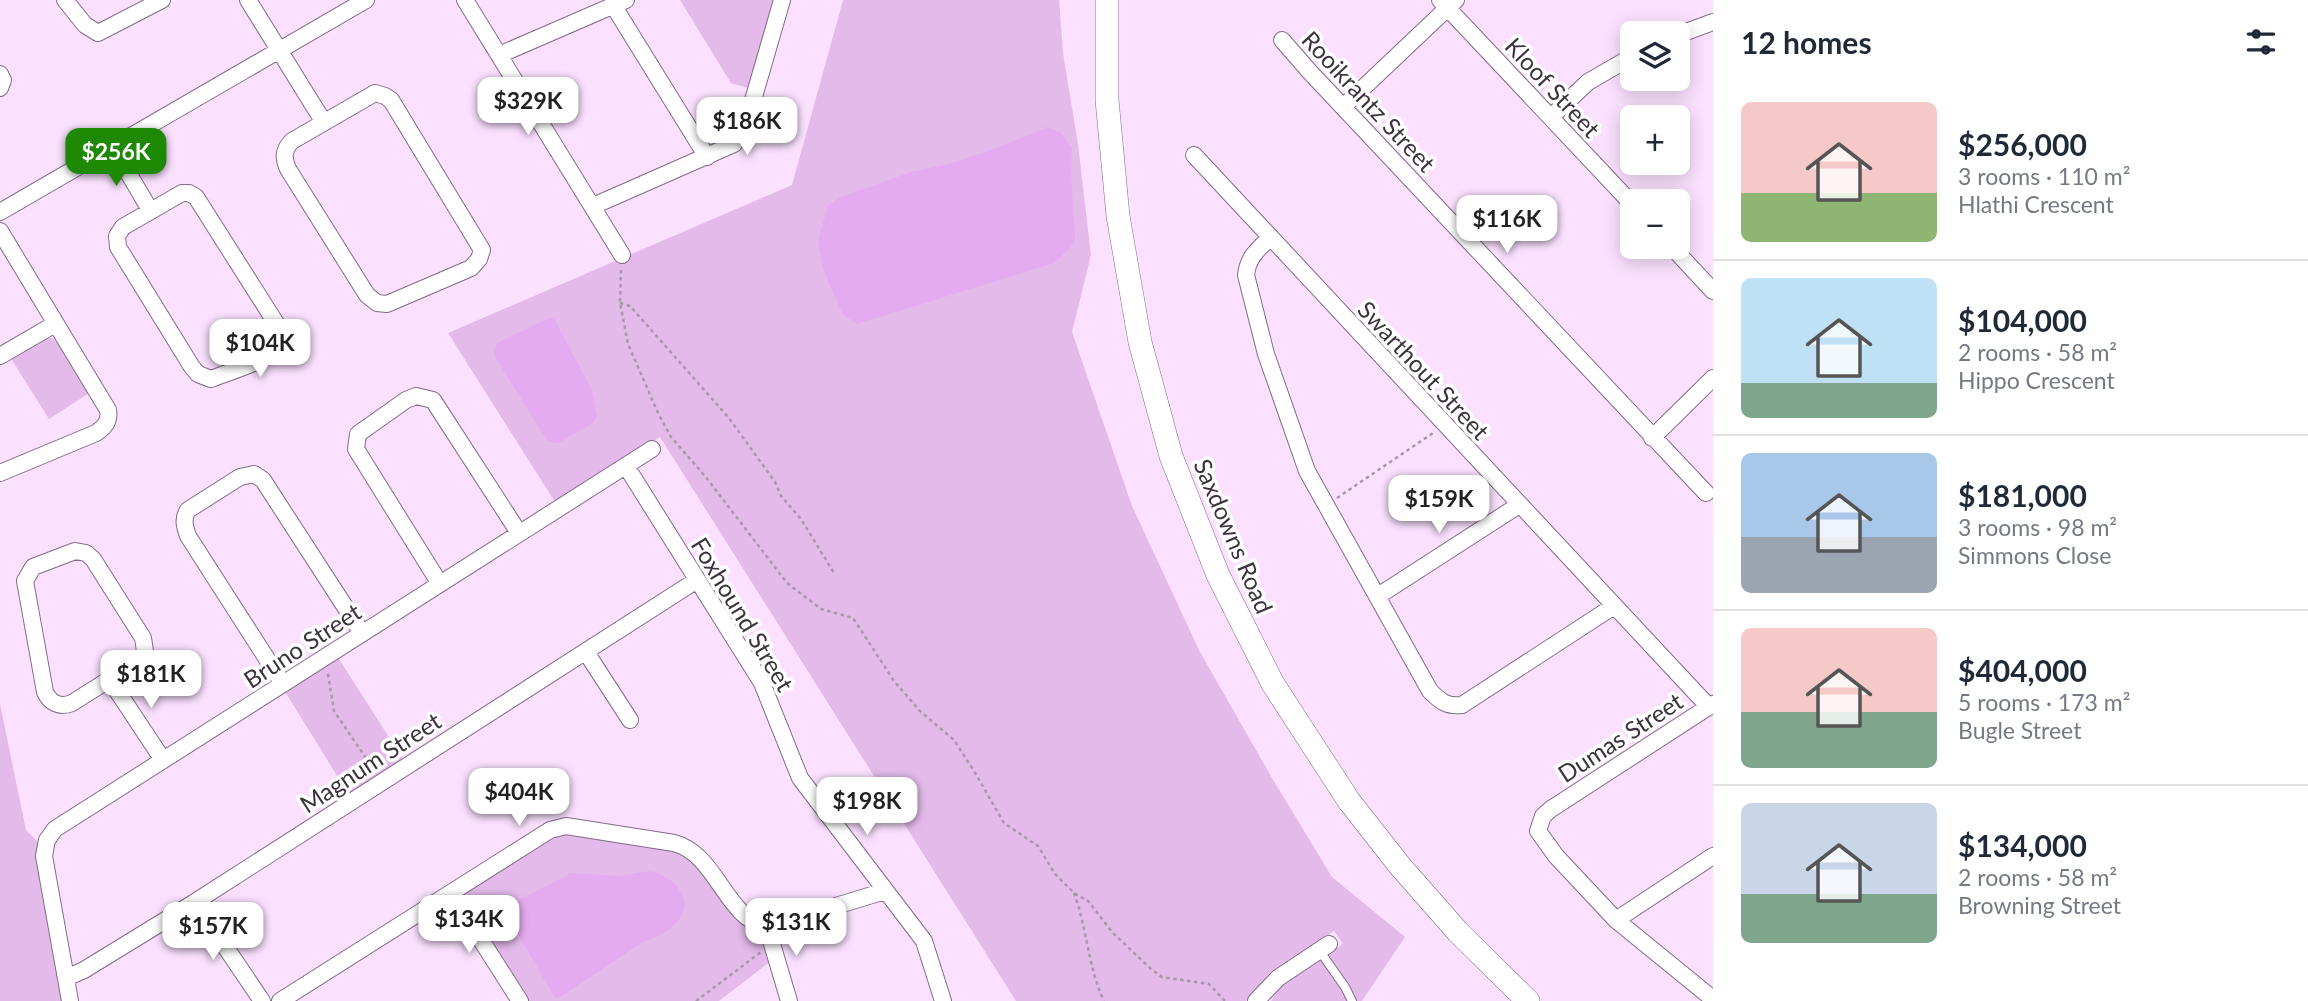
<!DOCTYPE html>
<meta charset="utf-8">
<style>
:root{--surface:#fff;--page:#f2f2f3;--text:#1f2937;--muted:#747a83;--line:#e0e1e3;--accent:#1d8904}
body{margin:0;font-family:Lato,sans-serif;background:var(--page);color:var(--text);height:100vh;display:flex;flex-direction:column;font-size:26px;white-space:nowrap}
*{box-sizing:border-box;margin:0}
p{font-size:23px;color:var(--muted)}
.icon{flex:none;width:38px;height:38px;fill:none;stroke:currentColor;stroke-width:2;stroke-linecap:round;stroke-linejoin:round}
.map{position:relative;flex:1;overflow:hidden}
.side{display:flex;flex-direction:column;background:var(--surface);width:595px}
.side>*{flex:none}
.buttons{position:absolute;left:1620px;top:21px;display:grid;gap:14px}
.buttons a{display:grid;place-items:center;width:70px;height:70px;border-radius:10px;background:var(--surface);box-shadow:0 4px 18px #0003;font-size:35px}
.price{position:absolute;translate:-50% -60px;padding:0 16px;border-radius:14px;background:#fff;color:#222;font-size:23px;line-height:46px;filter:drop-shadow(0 2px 4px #0008)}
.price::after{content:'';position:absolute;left:50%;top:42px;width:21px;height:16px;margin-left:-10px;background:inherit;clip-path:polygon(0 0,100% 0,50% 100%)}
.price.current{background:var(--accent);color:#fff}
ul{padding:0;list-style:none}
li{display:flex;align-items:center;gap:21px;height:175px;padding:0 28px}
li+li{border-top:2px solid var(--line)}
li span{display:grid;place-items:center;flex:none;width:196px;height:140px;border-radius:10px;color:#555}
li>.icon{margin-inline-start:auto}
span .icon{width:84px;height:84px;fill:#fffc;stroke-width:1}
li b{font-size:30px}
h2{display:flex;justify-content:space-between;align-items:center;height:84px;padding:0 28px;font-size:30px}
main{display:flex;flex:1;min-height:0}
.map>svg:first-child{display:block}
.green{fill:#e3baea}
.water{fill:#e5abf0}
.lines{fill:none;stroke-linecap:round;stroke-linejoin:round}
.lane-casing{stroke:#826b86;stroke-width:10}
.street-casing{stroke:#826b86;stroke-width:18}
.secondary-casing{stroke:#826b86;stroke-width:24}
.path{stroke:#aa96ac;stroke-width:2.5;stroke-dasharray:3.5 3.5;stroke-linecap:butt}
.lane{stroke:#fff;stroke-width:8}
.street{stroke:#fff;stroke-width:16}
.secondary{stroke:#fff;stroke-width:23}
.labels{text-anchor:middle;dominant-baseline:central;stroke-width:7;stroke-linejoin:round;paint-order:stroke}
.street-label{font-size:24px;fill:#3d333e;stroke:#fff}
</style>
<main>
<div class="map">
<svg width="1713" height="1001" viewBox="0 0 1713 1001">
<rect width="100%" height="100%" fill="#fbe1ff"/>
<path class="green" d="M680 0H776L751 89 731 83Z
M843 0H1059L1063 53 1078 144 1091 255 1072 332 1132 506 1200 652 1272 778 1332 877 1405 937 1362 1001H1271L1282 984 1343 944 1334 931 1271 972 1246 1001H1016L660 437 555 502 448 333 792 185Z
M45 338H51L60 343 91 392 49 419 10 357Z
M337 656 403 759 349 795 284 690Z
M0 704 26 830 39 843 65 1001H0Z
M566 832 686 853 747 925 762 935 772 960 719 1001H526L467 906 466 895 469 890 549 837Z"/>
<path class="water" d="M1047 127 1061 133 1072 148 1071 175 1075 238 1071 247 1054 263 857 324 843 315 823 269 818 241 828 206 839 198 911 172 949 164 997 148Z
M549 318 554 319 592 390 597 416 593 423 558 443 548 442 494 355 497 343Z
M651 871C677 878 699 904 672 927 664 935 649 939 638 945 612 962 586 980 560 997L555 998 518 934 511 910 519 900 571 873 619 876Z"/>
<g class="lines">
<defs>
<path id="lane" d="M1319 950 1345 987 1352 1001"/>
<path id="street" d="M65 0 85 25 98 33 162 0
M248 0 323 121
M465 0 622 255
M1440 0 1633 205
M613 5 707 157
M1678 35 1713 22
M1282 40 1309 71 1706 493
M499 55 626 0
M0 74 3 80 0 88
M375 93 385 96 391 100 482 250 479 259 471 268 387 304 377 303 367 295 288 169C283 158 283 150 292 141Z
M1343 107 1456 0
M1551 117 1588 82 1633 56
M113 147 150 210
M1194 155 1709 707
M182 193H189L196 197 281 331C282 337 282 342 278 347 268 361 228 372 211 379L198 374 192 367 118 247 117 236 123 227Z
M593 206 734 144 745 128 782 0
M0 212 366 0
M0 231 108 410C110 421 105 427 96 433L0 473
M1270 238C1258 249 1248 257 1246 275L1266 354 1307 471 1430 691C1440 701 1447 707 1462 705L1614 606
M1672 247 1713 291
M0 356 55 324
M1652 438 1713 378
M626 466 762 683 800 778 924 941 943 1001
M75 551 86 553 93 559 143 638 145 651 140 660 72 703C60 708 50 703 45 692L25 581 33 567Z
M440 584 356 449 358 434 406 400 416 396 433 400 519 533
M1378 596 1519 505
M586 652 630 720
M110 680 163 760
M283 684 188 536C185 527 182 519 188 510L240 477 254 474 263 480 362 633
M1713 704 1551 809 1543 816 1538 831 1556 856 1616 920 1713 999
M451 893 520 1001
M195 902 262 1001
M1616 920 1713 856
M767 927 885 891
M767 927 789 1001
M66 978 84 970 195 902 697 580
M70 1001 44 856 47 840 55 829 652 449
M280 1001 550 830 566 826 674 843C717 854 725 918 767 927
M1256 1001 1278 978 1329 944"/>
<path id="secondary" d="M1107 0V100L1118 216 1140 342 1171 456 1218 575 1273 684 1349 801 1400 866 1458 932 1528 1001"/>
</defs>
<use href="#lane" class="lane-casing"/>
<use href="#street" class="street-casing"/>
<use href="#secondary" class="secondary-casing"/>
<path class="path" d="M621 270 620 303 628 344 658 413 671 437 705 476 787 583 821 609 853 618 894 681 920 711 954 740 974 771 1004 823 1038 846 1055 874 1074 893 1088 901 1113 933 1151 969 1162 977 1209 984 1225 1001
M620 303 630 306 729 418 775 482 781 496 801 519 834 573
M1337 498 1433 433
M328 674 334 711 374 770
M1074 893C1087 927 1088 968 1104 1001
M696 1001 761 952"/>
<use href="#lane" class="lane"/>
<use href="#street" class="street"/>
<use href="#secondary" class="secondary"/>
</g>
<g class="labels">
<g class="street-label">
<text transform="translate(1553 87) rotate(47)">Kloof Street</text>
<text transform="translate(1369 101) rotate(47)">Rooikrantz Street</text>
<text transform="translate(1424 370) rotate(47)">Swarthout Street</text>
<text transform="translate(1234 536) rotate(67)">Saxdowns Road</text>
<text transform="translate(743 614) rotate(59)">Foxhound Street</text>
<text transform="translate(302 645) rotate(-33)">Bruno Street</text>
<text transform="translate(1620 737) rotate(-33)">Dumas Street</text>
<text transform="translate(370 762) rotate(-33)">Magnum Street</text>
</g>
</g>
</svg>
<div class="buttons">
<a><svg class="icon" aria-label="layers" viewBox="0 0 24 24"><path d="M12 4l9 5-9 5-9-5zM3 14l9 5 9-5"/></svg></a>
<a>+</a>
<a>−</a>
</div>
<b class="price" style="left:528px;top:137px">$329K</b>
<b class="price" style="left:747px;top:157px">$186K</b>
<b class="price current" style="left:116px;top:188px">$256K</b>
<b class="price" style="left:1507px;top:255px">$116K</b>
<b class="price" style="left:260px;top:379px">$104K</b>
<b class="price" style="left:1439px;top:535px">$159K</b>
<b class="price" style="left:151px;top:710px">$181K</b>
<b class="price" style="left:519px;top:828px">$404K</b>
<b class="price" style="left:867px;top:837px">$198K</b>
<b class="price" style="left:469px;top:955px">$134K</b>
<b class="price" style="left:796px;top:958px">$131K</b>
<b class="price" style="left:213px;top:962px">$157K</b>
</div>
<section class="side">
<h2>12 homes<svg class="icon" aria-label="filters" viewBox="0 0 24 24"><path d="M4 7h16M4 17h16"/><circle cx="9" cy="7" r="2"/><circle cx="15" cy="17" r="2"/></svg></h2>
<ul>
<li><span style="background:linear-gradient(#f6c9c9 65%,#8fb573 0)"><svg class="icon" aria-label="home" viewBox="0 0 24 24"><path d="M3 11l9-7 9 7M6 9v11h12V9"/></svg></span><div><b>$256,000</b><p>3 rooms · 110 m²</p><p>Hlathi Crescent</p></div></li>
<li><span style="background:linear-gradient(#bfe0f5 75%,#7fa58c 0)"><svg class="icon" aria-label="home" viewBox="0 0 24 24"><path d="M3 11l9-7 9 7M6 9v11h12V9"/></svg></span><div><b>$104,000</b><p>2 rooms · 58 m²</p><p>Hippo Crescent</p></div></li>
<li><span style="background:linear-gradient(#a9c7e8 60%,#9aa5b1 0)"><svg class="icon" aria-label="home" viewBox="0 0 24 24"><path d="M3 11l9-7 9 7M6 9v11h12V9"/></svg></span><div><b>$181,000</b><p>3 rooms · 98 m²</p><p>Simmons Close</p></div></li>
<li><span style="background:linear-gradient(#f6c9c9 60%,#7fa58c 0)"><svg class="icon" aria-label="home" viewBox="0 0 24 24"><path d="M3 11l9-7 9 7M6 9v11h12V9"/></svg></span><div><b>$404,000</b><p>5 rooms · 173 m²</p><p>Bugle Street</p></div></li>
<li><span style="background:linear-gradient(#c9d6e8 65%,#7fa58c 0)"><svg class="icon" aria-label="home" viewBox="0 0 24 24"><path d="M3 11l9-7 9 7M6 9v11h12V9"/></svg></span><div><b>$134,000</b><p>2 rooms · 58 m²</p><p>Browning Street</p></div></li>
</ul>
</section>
</main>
